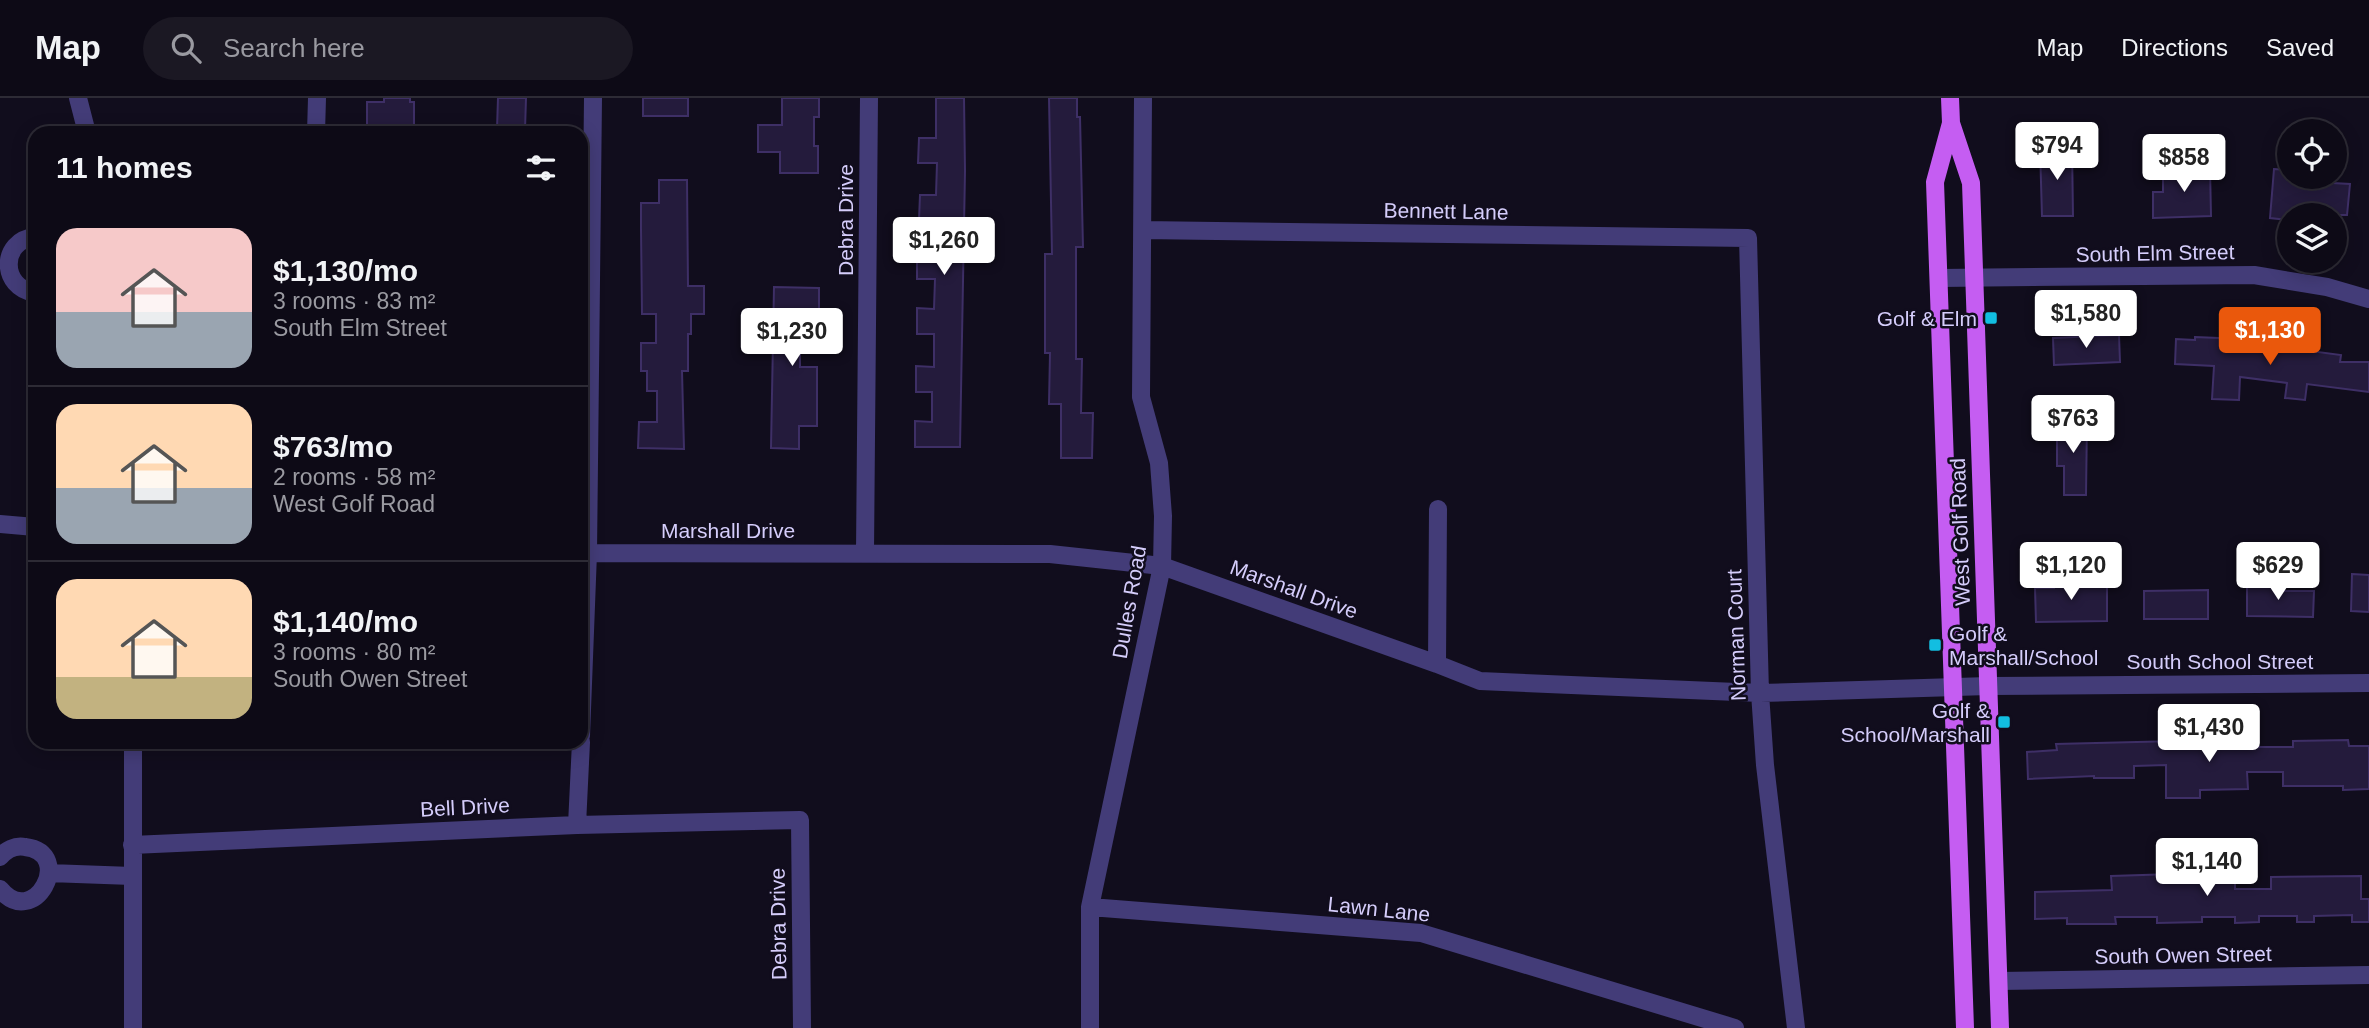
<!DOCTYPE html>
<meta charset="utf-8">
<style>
:root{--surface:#0d0a16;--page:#1b1823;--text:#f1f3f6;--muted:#9a9aa1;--line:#2d2b35;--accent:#ea580c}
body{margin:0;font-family:Arial,sans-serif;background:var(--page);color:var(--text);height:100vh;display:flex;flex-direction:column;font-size:26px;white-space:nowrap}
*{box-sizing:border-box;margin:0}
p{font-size:23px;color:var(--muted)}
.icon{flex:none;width:38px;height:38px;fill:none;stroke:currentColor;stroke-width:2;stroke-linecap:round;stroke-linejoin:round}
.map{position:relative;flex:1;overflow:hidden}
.side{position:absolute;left:28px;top:28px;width:560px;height:623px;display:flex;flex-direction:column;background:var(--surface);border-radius:21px;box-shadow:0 4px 18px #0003,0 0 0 2px var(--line)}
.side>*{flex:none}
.tools{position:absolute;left:2277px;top:21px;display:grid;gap:14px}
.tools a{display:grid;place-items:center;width:70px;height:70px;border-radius:50%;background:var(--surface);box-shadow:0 4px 18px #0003,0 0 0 2px var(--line);font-size:35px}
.price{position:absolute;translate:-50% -60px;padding:0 16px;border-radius:7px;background:#fff;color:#222;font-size:23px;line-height:46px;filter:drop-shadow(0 2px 4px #0008)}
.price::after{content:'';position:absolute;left:50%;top:42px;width:21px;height:16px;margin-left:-10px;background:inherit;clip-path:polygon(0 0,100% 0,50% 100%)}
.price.current{background:var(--accent);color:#fff}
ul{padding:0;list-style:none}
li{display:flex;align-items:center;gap:21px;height:175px;padding:0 28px}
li+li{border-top:2px solid var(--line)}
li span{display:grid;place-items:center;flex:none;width:196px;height:140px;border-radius:21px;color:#555}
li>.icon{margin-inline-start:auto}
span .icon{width:84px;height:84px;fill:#fffc;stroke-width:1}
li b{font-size:30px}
h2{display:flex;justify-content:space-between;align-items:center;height:84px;padding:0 28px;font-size:30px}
header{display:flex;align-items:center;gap:42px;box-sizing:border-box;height:98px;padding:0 35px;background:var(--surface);border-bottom:2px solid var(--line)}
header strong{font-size:33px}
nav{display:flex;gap:38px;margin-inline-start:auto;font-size:24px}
.search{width:490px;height:63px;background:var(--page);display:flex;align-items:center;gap:18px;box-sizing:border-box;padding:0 24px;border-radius:38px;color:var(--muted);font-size:26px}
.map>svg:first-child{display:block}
.building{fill:#241b3c;stroke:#3e2f66;stroke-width:2}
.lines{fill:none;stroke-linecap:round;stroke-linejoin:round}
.street{stroke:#433c78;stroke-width:18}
.primary{stroke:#c55df2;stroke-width:18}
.poi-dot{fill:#12bee1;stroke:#110d1d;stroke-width:2.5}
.labels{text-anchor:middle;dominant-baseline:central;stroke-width:5;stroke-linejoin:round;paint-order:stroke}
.street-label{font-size:21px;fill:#d5cdfb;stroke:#110d1d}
.poi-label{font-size:21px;fill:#d5cdfb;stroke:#110d1d;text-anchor:end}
</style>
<header>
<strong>Map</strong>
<div class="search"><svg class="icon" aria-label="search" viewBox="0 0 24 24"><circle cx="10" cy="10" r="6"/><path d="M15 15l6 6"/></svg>Search here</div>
<nav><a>Map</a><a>Directions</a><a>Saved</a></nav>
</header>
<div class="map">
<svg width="2369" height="930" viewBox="0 0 2369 930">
<rect width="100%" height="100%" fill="#110d1d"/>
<path class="building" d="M384 0H410V4H414V31H367V4H384Z
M498 0H526L525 32 497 31Z
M643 0H688V18H643Z
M782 0H819V19H814V48H818V75H780V54H758V27H782Z
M936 0H964L965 73 960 349H915V323L932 324V294H916V268L934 269V236H917V210L934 211 935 181H917V155H934V122H919L920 97H936L937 65H918L919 40H936Z
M1049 0H1077V19H1080L1083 149H1076V261H1082L1081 315H1093L1092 360H1061V306H1049L1050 255H1045V156H1052Z
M2072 49 2073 118H2042L2040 50Z
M2210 70 2211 118 2153 120V94H2163V71Z
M2274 71 2289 72V79H2334L2333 85 2350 86 2347 117H2289V122L2270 120Z
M659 82H687L688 188H704V216H691V236H688V273H682L684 351 638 350 639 324H657V293H647V273H641V245H656V216H642L641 131V105H659Z
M774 189 819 190V216H801L800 238V269H817V328H799V351L771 350Z
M2119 237 2120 264 2054 267 2053 240Z
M2195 239 2242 241V244L2341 257 2340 264H2369V294L2307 286 2305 302 2285 300 2287 285 2240 279 2239 302 2212 301 2214 268 2175 266 2176 241 2195 242Z
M2057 321 2087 322 2086 397H2064V368H2057Z
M2352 476 2369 477V514L2351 513Z
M2078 479V488H2107V523L2036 524 2035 490H2054V480Z
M2247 486H2278V493H2314L2313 519 2247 518Z
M2208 492V521H2144V493Z
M2348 642 2349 648H2369V691L2343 692V688H2283V674H2247L2248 691 2200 692V700H2166V667L2134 668V680H2094V678L2028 681 2027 654 2057 652 2056 646 2177 643V650L2208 649V644H2229V649H2293V643Z
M2206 754H2235V791H2271V779L2361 778V801H2369V824H2352V817L2314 818V824H2297V818H2259V824L2235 825V819H2202V824L2157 825V819H2115L2116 826H2067V820L2035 821V794L2112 792 2111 778 2206 775Z"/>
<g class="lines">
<path class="street" d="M78 0 87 35
M316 35 317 0
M1143 132 1748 140 1760 595 1765 667 1796 930
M35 139C0 142 0 190 35 195
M1939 180 2254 177 2327 189 2369 201
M0 426 35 429
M865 454 869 0
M581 455 1050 456 1162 468 1437 566 1480 583 1760 595 1988 588 2369 585
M1437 566 1438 411
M581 638 588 455 593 0
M577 727 581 644
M132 747 577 727 800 722 802 930
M0 759C6 752 15 747 25 749 76 755 34 833 0 791
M49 775 132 778
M1090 809 1421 835 1735 930
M1999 883 2369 877
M133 930V644
M1090 930V809L1162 468 1163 418 1159 365 1141 299 1143 0"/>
<path class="primary" d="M1950 0 1951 25 1971 85 2000 930
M1951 25 1935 84 1965 930"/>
</g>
<g class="poi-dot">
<rect x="1984" y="213" width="14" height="14" rx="3.5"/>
<rect x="1928" y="540" width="14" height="14" rx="3.5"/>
<rect x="1997" y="617" width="14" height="14" rx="3.5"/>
</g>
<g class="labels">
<g class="street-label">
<text transform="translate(1446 113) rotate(1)">Bennett Lane</text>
<text transform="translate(845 122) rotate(-90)">Debra Drive</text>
<text transform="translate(2155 155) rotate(-1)">South Elm Street</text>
<text x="728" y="432">Marshall Drive</text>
<text transform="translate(1960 434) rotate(-92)">West Golf Road</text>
<text transform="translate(1294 491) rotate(20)">Marshall Drive</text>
<text transform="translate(1129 504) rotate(-80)">Dulles Road</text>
<text transform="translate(1736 537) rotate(-92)">Norman Court</text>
<text x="2220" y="563">South School Street</text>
<text transform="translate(465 709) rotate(-3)">Bell Drive</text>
<text transform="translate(1379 811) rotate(6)">Lawn Lane</text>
<text transform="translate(778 826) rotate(-91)">Debra Drive</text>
<text transform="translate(2183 857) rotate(-1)">South Owen Street</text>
</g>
<g class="poi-label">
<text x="1977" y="220">Golf &amp; Elm</text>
<text x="1949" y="535" text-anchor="start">Golf &amp;<tspan x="1949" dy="24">Marshall/School</tspan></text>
<text x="1990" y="612">Golf &amp;<tspan x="1990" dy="24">School/Marshall</tspan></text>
</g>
</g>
</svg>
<div class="tools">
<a><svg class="icon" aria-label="locate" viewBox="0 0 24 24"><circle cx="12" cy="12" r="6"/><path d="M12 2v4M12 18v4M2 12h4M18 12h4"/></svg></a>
<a><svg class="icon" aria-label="layers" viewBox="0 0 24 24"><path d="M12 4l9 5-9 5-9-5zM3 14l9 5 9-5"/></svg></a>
</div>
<b class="price" style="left:2057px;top:84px">$794</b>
<b class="price" style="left:2184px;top:96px">$858</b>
<b class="price" style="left:944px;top:179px">$1,260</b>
<b class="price" style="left:2086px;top:252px">$1,580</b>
<b class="price current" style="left:2270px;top:269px">$1,130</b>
<b class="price" style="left:792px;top:270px">$1,230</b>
<b class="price" style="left:2073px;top:357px">$763</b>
<b class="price" style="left:2071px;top:504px">$1,120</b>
<b class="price" style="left:2278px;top:504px">$629</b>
<b class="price" style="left:2209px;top:666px">$1,430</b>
<b class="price" style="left:2207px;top:800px">$1,140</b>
<section class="side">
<h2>11 homes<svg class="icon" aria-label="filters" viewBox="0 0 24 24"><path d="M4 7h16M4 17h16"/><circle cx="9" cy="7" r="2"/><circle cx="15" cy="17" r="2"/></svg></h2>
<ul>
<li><span style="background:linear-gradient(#f6c9c9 60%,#9aa5b1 0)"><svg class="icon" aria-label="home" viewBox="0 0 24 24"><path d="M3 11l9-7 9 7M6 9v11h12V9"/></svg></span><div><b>$1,130/mo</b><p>3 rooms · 83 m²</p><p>South Elm Street</p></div></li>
<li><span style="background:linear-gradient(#ffd9b3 60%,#9aa5b1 0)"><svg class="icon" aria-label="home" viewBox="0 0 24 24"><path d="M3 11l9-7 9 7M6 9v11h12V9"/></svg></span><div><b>$763/mo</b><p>2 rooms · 58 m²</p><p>West Golf Road</p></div></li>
<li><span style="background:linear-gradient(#ffd9b3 70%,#c2b280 0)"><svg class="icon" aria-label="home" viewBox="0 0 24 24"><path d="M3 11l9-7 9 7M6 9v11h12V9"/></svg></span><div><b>$1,140/mo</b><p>3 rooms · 80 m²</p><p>South Owen Street</p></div></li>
</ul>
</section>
</div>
